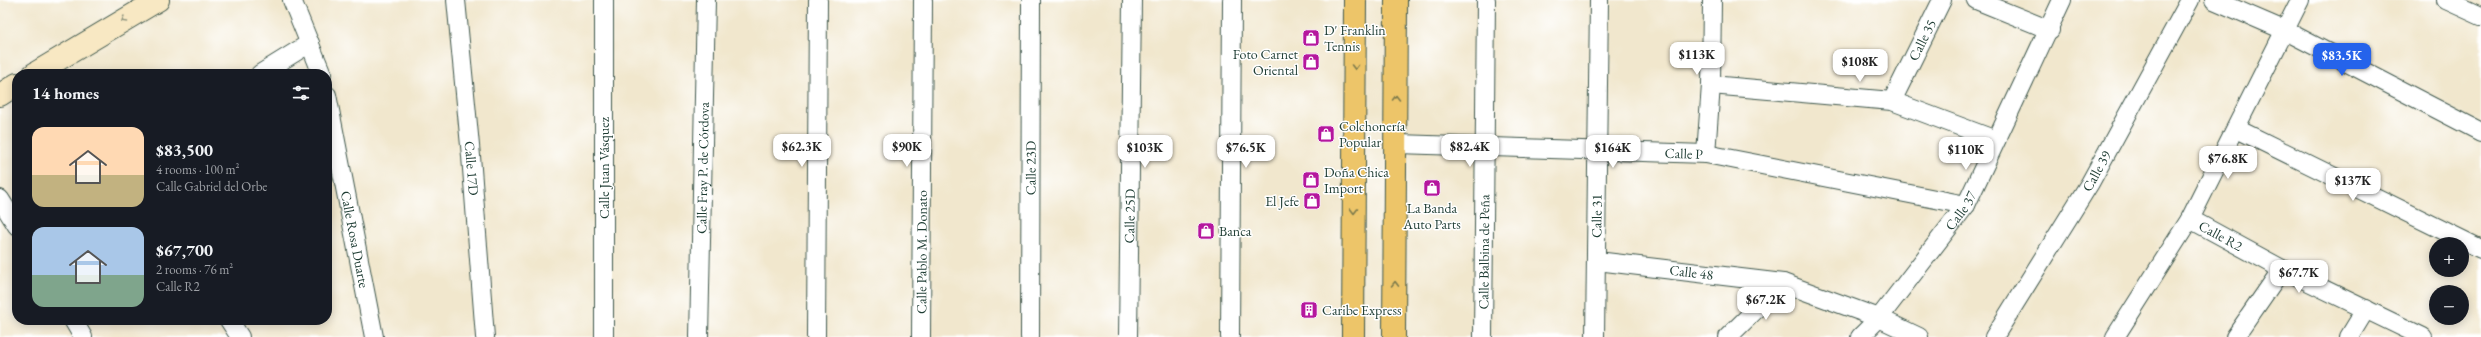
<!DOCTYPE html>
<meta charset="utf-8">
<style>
:root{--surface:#171b24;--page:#242831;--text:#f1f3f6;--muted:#9ea1a6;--accent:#2563eb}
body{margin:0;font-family:"EB Garamond",serif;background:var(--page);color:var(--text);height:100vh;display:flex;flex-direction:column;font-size:15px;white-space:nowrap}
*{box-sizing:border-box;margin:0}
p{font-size:13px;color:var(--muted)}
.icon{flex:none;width:22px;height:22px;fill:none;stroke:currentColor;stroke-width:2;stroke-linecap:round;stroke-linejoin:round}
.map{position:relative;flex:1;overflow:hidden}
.drawer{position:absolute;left:12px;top:69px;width:320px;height:256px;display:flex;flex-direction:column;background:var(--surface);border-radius:16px;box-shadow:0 2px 10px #0003}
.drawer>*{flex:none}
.fabs{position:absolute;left:2429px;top:237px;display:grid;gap:8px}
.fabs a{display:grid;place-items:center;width:40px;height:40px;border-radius:50%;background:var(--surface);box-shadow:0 2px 10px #0003;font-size:20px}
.price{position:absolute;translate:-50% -34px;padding:0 9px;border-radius:8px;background:#fff;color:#222;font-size:13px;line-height:26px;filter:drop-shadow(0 1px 2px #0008)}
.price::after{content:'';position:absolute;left:50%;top:24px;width:12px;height:9px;margin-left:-6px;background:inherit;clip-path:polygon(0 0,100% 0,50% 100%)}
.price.on{background:var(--accent);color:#fff}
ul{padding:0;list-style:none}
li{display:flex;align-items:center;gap:12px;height:100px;padding:0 20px}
li span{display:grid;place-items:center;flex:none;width:112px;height:80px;border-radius:12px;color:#555}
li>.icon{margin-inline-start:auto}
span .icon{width:48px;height:48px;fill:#fffc;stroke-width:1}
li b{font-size:17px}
h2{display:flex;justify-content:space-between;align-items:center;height:48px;padding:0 20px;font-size:17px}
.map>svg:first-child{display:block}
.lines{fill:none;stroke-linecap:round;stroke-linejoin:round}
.street-casing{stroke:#3e564b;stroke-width:20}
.secondary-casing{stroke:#3e564b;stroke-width:24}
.primary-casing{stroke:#3e564b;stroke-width:24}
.street{stroke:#fff;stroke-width:18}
.secondary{stroke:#f8e8c3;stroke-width:22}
.primary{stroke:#edc569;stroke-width:22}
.oneway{stroke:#8c927c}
.oneway2{stroke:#7c7a4c}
.labels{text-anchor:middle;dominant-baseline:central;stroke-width:3;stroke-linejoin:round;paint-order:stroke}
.poi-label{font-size:14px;fill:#1f3d34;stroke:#fff;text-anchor:start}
.street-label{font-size:14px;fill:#1f3d34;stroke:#fff}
</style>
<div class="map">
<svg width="2481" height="337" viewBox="0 0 2481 337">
<rect width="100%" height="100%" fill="#fff"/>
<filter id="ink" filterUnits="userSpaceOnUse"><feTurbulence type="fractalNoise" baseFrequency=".025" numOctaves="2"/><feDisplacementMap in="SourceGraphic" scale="8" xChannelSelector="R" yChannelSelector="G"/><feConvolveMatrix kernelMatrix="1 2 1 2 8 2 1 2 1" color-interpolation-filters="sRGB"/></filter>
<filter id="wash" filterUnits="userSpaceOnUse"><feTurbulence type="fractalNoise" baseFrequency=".012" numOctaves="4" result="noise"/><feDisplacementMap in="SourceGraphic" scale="16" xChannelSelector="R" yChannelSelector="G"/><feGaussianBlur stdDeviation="0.9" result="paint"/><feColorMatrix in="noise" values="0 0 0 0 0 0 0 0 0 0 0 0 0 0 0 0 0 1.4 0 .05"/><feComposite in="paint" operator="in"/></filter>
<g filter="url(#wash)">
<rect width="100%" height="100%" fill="#f1e7cd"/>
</g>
<g filter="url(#ink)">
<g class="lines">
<defs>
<g id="street">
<path d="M292 0 322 74"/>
<path id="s1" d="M456 0 471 156 485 337"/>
<path d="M604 0V337"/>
<path d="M1976 0 2050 30"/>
<path d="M2214 0 2286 31 2481 132"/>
<path d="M2446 0 2481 16"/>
<path d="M260 74 310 43"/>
<path d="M1711 85 1892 101 1996 140"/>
<path id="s2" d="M327 95 374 337"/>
<path id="s3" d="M1892 101 1942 0"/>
<path d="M2237 129 2481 249"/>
<path id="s4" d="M1397 144 1706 154 1966 205"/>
<path d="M1706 154 1711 85 1712 0"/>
<path d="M0 199 17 226"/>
<path id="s5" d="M2190 219 2282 269 2423 337"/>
<path id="s6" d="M1597 261 1783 283 1879 318 1919 337"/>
<path d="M73 320 83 337"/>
<path d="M229 320 240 337"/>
<path id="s7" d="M699 337 706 0"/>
<path d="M816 337 818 0"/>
<path id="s8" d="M921 337 923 0"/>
<path id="s9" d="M1030 337 1031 0"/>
<path id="s10" d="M1128 337 1132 0"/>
<path d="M1230 337 1232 0"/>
<path id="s11" d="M1483 337 1486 0"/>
<path id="s12" d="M1595 337 1599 0"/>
<path d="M1728 337 1783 283"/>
<path id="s13" d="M1860 337 1879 318 1966 205 2062 0"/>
<path id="s14" d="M1994 337 2090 183 2190 0"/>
<path d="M2115 337 2190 219 2300 0"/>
<path d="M2235 337 2282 269"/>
<path d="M2349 337 2366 309"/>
</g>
<path id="secondary" d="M34 74 158 0
M0 95 17 84"/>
<path id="primary" d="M1353 337 1355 0
M1394 337 1396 0"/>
</defs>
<use href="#street" class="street-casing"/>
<use href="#secondary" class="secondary-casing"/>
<use href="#primary" class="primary-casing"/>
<use href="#street" class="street"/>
<use href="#secondary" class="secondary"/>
<use href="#primary" class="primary"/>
</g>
<defs><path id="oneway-chevron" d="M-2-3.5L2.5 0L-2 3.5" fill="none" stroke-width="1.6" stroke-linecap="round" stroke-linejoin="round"/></defs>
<use class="oneway" href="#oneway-chevron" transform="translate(124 20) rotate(149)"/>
<g class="oneway2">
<use href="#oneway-chevron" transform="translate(1355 67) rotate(90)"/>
<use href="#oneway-chevron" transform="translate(1396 98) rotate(-90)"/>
<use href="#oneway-chevron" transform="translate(1354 211) rotate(90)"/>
<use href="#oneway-chevron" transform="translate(1395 284) rotate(-89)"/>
</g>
</g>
<defs>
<symbol id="shop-square" viewBox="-11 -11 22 22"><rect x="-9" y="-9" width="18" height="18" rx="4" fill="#b5179e" stroke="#fff"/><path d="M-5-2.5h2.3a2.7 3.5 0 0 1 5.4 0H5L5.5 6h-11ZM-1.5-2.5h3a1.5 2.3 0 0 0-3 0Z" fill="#fff"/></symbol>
<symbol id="building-square" viewBox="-11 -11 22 22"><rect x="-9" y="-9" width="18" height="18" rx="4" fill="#b5179e" stroke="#fff"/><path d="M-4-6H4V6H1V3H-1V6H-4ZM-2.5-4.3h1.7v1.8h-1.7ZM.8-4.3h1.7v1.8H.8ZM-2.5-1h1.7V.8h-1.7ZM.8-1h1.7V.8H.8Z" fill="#fff"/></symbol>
</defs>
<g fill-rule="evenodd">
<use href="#shop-square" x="1301" y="28" width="20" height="20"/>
<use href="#shop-square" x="1301" y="52" width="20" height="20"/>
<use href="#shop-square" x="1316" y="124" width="20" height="20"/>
<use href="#shop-square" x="1301" y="170" width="20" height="20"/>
<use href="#shop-square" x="1422" y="178" width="20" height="20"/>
<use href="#shop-square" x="1302" y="191" width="20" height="20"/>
<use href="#shop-square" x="1196" y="221" width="20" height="20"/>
<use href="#building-square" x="1299" y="300" width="20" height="20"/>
</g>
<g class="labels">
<g class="poi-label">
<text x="1324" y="30">D' Franklin<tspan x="1324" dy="16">Tennis</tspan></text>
<text x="1298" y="54" text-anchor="end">Foto Carnet<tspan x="1298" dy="16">Oriental</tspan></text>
<text x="1339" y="126">Colchonería<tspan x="1339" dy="16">Popular</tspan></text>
<text x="1324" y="172">Doña Chica<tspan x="1324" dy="16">Import</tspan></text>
<text x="1299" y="201" text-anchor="end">El Jefe</text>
<text x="1432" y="208" text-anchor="middle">La Banda<tspan x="1432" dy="16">Auto Parts</tspan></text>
<text x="1219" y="231">Banca</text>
<text x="1322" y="310">Caribe Express</text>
</g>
<g class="street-label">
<text stroke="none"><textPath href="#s3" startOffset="68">Calle 35</textPath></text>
<text stroke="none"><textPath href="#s4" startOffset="287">Calle P</textPath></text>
<text stroke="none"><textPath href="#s1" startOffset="169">Calle 17D</textPath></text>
<text transform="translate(604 168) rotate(-90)">Calle Juan Vásquez</text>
<text stroke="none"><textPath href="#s7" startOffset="169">Calle Fray P. de Córdova</textPath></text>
<text stroke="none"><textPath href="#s9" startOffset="169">Calle 23D</textPath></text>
<text stroke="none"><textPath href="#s14" startOffset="195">Calle 39</textPath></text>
<text stroke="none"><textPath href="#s13" startOffset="162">Calle 37</textPath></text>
<text stroke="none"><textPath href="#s10" startOffset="121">Calle 25D</textPath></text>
<text stroke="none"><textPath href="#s12" startOffset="121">Calle 31</textPath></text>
<text stroke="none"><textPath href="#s5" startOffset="35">Calle R2</textPath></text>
<text stroke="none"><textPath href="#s2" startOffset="147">Calle Rosa Duarte</textPath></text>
<text stroke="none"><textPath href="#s8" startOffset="85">Calle Pablo M. Donato</textPath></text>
<text stroke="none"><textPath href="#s11" startOffset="85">Calle Balbina de Peña</textPath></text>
<text stroke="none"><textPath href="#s6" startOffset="95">Calle 48</textPath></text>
</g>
</g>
</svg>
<div class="fabs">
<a>+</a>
<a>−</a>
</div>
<b class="price" style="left:1697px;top:76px">$113K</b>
<b class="price on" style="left:2342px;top:77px">$83.5K</b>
<b class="price" style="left:1860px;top:83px">$108K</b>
<b class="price" style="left:802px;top:168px">$62.3K</b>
<b class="price" style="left:907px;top:168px">$90K</b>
<b class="price" style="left:1470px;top:168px">$82.4K</b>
<b class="price" style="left:1145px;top:169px">$103K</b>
<b class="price" style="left:1246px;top:169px">$76.5K</b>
<b class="price" style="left:1613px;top:169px">$164K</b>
<b class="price" style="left:1966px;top:171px">$110K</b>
<b class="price" style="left:2228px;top:180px">$76.8K</b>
<b class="price" style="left:2353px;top:202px">$137K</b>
<b class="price" style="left:2299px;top:294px">$67.7K</b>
<b class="price" style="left:1766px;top:321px">$67.2K</b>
<section class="drawer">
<h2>14 homes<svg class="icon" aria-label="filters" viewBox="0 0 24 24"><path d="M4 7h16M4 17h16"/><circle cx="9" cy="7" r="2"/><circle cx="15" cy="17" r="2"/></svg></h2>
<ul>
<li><span style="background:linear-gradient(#ffd9b3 60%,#c2b280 0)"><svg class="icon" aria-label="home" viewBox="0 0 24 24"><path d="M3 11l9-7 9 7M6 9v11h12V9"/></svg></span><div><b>$83,500</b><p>4 rooms · 100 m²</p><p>Calle Gabriel del Orbe</p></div></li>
<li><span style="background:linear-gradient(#a9c7e8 60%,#7fa58c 0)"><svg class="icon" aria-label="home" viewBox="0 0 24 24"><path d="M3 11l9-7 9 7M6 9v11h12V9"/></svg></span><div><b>$67,700</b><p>2 rooms · 76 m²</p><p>Calle R2</p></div></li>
</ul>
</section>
</div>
